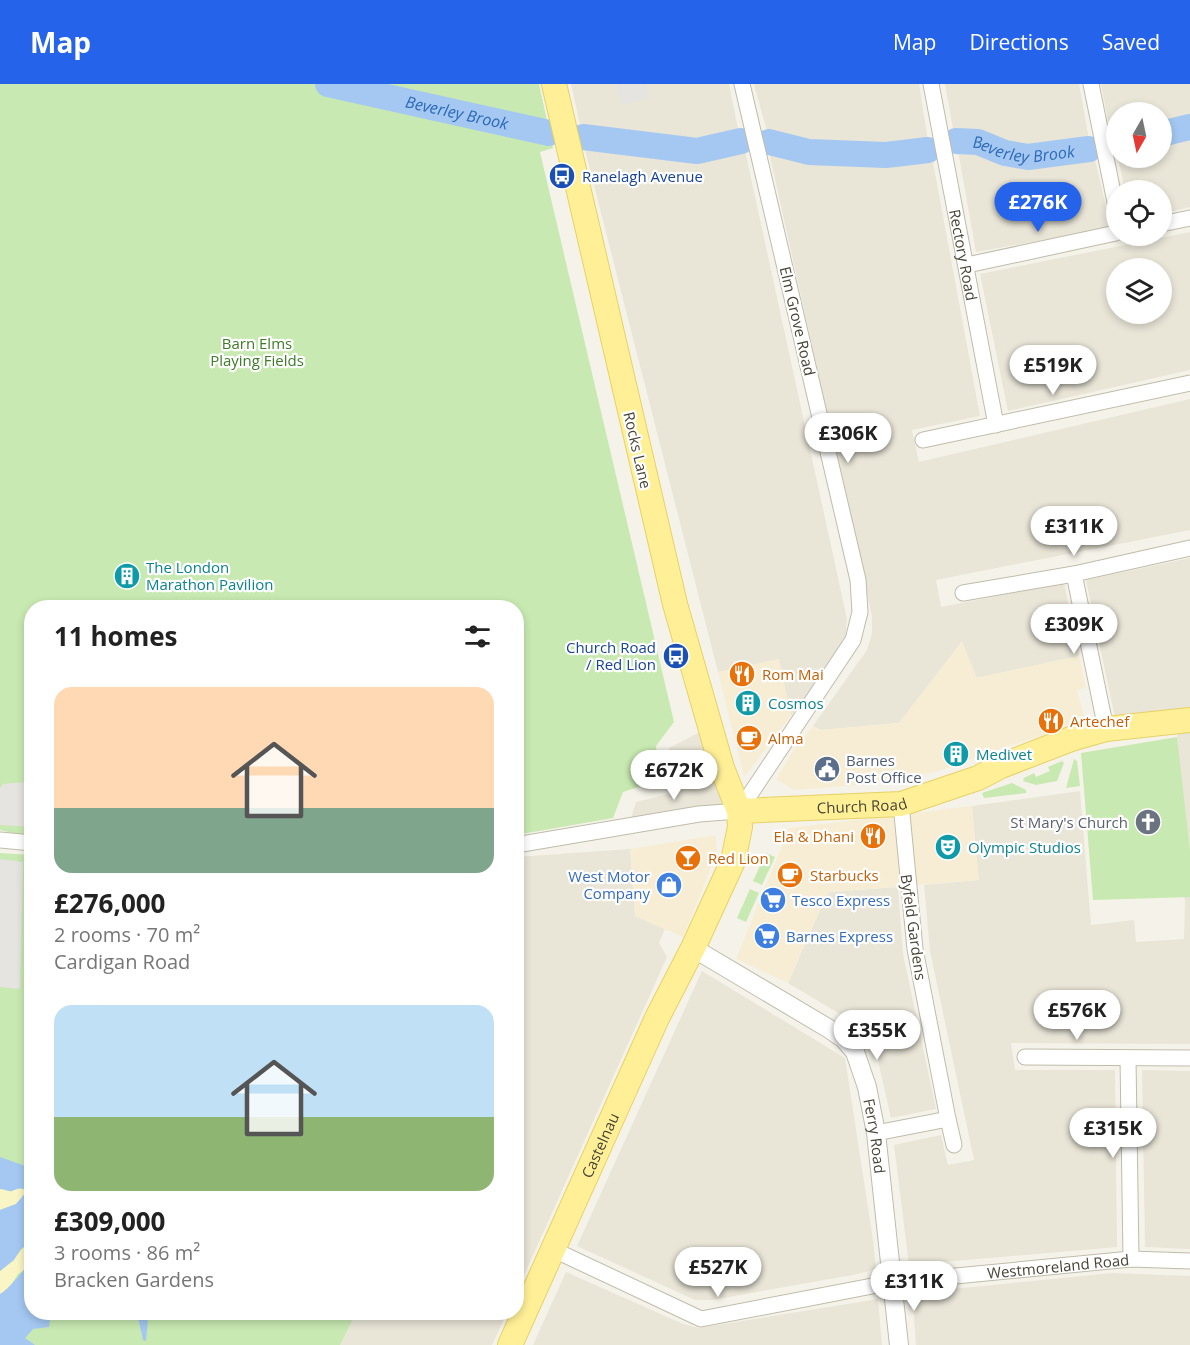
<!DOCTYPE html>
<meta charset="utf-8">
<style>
:root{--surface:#fff;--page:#f6f6f6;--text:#222;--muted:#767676;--accent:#2563eb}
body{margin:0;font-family:"Open Sans",sans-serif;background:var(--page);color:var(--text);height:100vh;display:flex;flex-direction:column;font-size:22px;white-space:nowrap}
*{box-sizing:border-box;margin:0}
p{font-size:20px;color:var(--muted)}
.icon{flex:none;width:33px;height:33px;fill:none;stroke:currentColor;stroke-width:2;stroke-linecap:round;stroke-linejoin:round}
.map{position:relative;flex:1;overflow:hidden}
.details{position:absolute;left:24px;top:516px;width:500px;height:720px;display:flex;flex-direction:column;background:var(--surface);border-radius:24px;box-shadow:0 3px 9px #0003}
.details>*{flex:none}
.needle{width:39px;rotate:189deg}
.tools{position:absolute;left:1106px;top:18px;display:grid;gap:12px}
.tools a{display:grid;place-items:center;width:66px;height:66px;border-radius:50%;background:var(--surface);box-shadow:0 3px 9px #0003;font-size:30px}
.price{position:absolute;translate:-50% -51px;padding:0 14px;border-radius:21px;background:#fff;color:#222;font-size:20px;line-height:39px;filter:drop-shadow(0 2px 3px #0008)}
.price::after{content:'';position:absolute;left:50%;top:36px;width:18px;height:14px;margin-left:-9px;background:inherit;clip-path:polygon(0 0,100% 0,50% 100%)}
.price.active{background:var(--accent);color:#fff}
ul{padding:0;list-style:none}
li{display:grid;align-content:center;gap:12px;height:318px;padding:0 30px}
li span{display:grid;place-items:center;height:186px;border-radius:18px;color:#555}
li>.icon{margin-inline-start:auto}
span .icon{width:108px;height:108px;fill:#fffc;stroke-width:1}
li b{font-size:26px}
h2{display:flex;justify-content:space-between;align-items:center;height:72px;padding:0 30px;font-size:26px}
header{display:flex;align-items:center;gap:36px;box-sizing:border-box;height:84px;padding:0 30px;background:var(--accent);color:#fff}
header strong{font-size:28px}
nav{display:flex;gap:33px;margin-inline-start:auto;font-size:21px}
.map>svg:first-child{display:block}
.residential{fill:#e9e5d7;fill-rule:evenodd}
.commercial{fill:#f6edd4}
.green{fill:#c8e9b1}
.sand{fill:#f9f5c4}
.parking{fill:#e6e4e0}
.water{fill:#a4c8f2}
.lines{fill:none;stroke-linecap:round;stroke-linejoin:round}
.river{stroke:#a4c8f2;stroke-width:26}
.minor-casing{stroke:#c0bcab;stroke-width:17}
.tertiary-casing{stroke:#c0bcab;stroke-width:20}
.primary-casing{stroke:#e6d165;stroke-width:26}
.minor{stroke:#fff;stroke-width:15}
.tertiary{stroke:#fff;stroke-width:18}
.primary{stroke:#fff097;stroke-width:24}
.labels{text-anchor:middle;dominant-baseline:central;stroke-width:4.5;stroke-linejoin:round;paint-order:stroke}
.transit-label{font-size:15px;fill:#164399;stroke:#fff;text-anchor:start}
.street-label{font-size:15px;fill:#484437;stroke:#fff}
.park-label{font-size:15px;fill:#3d7c28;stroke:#fff}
.culture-label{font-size:15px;fill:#0d838f;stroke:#fff;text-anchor:start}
.food-label{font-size:15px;fill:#c56008;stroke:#fff;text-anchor:start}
.service-label{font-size:15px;fill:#4e5e75;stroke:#fff;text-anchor:start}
.worship-label{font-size:15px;fill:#5b616d;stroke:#fff;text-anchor:end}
.shop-label{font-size:15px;fill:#366cbe;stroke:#fff;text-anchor:start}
.water-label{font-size:16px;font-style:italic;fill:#2d6ab7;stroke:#fff}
</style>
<header>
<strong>Map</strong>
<nav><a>Map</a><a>Directions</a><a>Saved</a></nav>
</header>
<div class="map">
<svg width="1190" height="1261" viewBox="0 0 1190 1261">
<rect width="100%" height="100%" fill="#f5f3e9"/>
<path class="residential" d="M571 0H729L739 50 701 61 581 45Z
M754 0H919L929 63 904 66 834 67 769 55Z
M945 0H1079L1090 61 1028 67 984 56 954 51Z
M1101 0H1190V37L1161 44V28H1116V52L1111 53Z
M1190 48V123L1161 130V106H1125L1118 74H1161V55Z
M583 58 696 72 744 62 847 535 845 556 840 567 791 632 779 575 718 588Z
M957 61 978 62 1015 76 1053 75 1093 67 1111 144 976 168Z
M769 68 798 70 855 78H933L980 332 912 346 919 378 1190 315V446L936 496 941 523 1064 499 1079 572 976 594 962 558 899 639 821 646 813 642 867 566 872 549V532Z
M1190 148V286L1008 327 980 190ZM1116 184H1161V230H1116Z
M1190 474V623L1115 634 1086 496Z
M700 648 723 721 630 737 636 718 680 707 669 664Z
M1190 648V960L1011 959 1015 986H1115L1117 1163 909 1181 894 1061 941 1051 948 1081 974 1076 930 867 924 801 978 796 972 722 1080 707 1091 841 1134 836 1136 858 1184 855 1185 817 1180 773 1181 723 1177 649Z
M630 765 635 832 665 845 659 859 667 873 516 1209V773Z
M898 803 903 870 936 1025 891 1034 876 968 871 957 855 939 788 899 827 810 830 808Z
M702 887 845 974 873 1156 876 1185 858 1190 712 1216H695L577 1162Z
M1142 986 1190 987V1165L1145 1163Z
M566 1188 683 1240 699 1244 878 1215 882 1261H533Z
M1112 1189 1190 1192V1261H916L912 1209Z
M356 1229H507L492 1261H340Z"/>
<path class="commercial" d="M962 557 977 594 1079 572 1086 604 1077 606 1086 639 1005 663 939 687 913 693 860 701 794 706 776 695 793 667 813 642 821 646 899 639Z
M779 575 791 632 744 693 718 588Z
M972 722 979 796 830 808 827 810 788 899 736 875 789 744Z
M716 751 717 769 683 853 635 832 630 765Z"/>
<path class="green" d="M0 0H539L553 64 540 68 674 638 656 662 658 691 654 698 623 708 613 734 516 751V524H32L31 750 21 751 0 746Z
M1177 653 1190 767V813L1093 816 1081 669Z
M1074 675 1077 677 1080 702 1066 704Z
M1062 677 1064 679 1057 697 1036 701 1023 697 1024 694 1034 689 1036 693 1050 687 1048 683Z
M1012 699 1026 706V709L984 714 982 709Z
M0 769 31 771 32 1228 356 1229 340 1261H0Z
M766 769 775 773 762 801 753 797Z
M750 805 759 809 746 838 737 834Z"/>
<path class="sand" d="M17 1104 26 1106V1110L16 1120 0 1126V1105L12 1106Z
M31 1157V1176L24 1186 18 1190 7 1207 0 1210V1187C13 1177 20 1165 31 1157Z"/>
<path class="parking" d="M617 0H646L649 14 622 21Z
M27 698 31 699V743L0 741V704L3 700Z
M0 775 23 778 20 905 0 903Z"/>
<path class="water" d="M0 1073 31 1084 32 1157 21 1165 14 1176 0 1187V1126L16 1120 27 1107C21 1102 18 1105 12 1107 8 1108 4 1105 0 1105Z
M31 1176 32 1228 51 1229 49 1243 33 1245 25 1254 35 1261H0V1210C6 1208 27 1183 31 1176Z
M137 1229H146L148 1235 146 1257 143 1256Z"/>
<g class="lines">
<g class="river">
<path id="s1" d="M328 0 549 49"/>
<path d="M1161 50 1190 43"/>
<path d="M583 53 697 67 741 57"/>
<path id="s2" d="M956 57 978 58 1005 69 1028 73 1089 65"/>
<path d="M769 58 809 68 886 71 928 66"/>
</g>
<defs>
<g id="minor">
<path id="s3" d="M931 0 996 341"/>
<path d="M1091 0 1116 123"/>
<path d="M1161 140 1190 134"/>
<path d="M967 181 1116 149"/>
<path d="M923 356 1190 299"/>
<path d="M1074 490 1106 645"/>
<path d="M963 509 1074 490 1190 464"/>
<path d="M0 756 32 759"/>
<path d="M516 761 699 730 739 727 853 556 860 528 858 496 742 0"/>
<path d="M1025 973 1190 974"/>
<path d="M1128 974 1131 1175"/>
<path d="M948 1035 954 1061"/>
<path d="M876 1049 948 1035 915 865 901 720"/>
<path id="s4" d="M552 1165 701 1235 893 1198 1131 1175 1190 1177"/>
</g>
<g id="tertiary">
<path id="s5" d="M693 864 831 946 844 955 855 968 867 1003 876 1049 899 1261"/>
</g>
<g id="primary">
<path id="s6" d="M739 727 901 720 978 694 1001 682 1071 655 1106 645 1190 636"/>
<path id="s7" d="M510 1261 657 934 693 864 733 777 740 743 739 727 722 684 675 520 554 0"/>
</g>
</defs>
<use href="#minor" class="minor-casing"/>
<use href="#tertiary" class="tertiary-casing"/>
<use href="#primary" class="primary-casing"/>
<use href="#minor" class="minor"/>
<use href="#tertiary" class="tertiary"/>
<use href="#primary" class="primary"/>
</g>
<defs>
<symbol id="bus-disc" viewBox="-11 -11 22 22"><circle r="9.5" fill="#1a4fb4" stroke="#fff"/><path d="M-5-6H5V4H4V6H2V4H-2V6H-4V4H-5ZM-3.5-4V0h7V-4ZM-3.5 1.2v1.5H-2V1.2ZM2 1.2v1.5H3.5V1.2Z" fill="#fff"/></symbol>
<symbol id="building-disc" viewBox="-11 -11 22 22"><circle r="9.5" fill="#0f9aa8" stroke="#fff"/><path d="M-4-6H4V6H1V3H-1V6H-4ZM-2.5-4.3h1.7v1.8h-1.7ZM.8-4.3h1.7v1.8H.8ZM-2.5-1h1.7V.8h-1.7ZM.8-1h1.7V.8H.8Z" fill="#fff"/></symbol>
<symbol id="restaurant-disc" viewBox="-11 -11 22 22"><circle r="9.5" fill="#e8710a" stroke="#fff"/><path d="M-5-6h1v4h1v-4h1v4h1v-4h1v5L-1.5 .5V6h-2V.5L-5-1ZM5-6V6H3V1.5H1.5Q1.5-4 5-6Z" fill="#fff"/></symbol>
<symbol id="cafe-disc" viewBox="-11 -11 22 22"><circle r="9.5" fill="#e8710a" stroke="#fff"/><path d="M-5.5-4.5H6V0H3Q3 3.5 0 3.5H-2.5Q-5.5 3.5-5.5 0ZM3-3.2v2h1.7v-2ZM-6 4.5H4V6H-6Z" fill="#fff"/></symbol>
<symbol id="civic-disc" viewBox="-11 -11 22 22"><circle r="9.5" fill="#5c6f8a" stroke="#fff"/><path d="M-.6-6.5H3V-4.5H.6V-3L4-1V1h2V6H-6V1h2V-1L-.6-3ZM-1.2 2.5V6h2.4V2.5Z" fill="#fff"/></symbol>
<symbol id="church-disc" viewBox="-11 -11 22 22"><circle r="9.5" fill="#6b7280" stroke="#fff"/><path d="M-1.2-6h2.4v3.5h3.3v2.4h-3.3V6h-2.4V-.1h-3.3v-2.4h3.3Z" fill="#fff"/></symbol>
<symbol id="theatre-disc" viewBox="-11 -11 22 22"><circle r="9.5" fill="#0f9aa8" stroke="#fff"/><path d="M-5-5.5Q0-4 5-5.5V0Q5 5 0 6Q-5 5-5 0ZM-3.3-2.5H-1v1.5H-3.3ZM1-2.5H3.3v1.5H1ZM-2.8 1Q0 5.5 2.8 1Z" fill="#fff"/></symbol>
<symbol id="bar-disc" viewBox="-11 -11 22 22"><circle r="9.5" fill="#e8710a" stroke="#fff"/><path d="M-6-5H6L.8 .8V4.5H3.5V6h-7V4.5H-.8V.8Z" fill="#fff"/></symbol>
<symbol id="shop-disc" viewBox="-11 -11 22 22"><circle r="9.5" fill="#3f7fe0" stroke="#fff"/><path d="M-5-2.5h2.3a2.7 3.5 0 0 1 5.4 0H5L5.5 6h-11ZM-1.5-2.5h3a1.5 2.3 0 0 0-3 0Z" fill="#fff"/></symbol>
<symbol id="supermarket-disc" viewBox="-11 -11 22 22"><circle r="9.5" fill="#3f7fe0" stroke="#fff"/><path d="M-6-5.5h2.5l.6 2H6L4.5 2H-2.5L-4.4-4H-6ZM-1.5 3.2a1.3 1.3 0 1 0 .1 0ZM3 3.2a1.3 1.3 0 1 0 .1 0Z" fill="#fff"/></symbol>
</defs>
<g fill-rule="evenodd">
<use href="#bus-disc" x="547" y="77" width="30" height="30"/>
<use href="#building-disc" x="112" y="477" width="30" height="30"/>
<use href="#bus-disc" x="661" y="557" width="30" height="30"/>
<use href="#restaurant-disc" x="727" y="575" width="30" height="30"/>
<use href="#building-disc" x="733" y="604" width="30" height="30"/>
<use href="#restaurant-disc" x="1036" y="622" width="30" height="30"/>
<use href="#cafe-disc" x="734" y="639" width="30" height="30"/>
<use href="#building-disc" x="941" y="655" width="30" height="30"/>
<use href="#civic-disc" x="812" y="670" width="30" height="30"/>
<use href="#church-disc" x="1133" y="723" width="30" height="30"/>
<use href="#restaurant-disc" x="858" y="737" width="30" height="30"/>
<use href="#theatre-disc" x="933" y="748" width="30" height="30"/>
<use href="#bar-disc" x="673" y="759" width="30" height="30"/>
<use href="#cafe-disc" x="775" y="776" width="30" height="30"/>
<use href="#shop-disc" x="654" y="786" width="30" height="30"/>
<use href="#supermarket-disc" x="758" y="801" width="30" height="30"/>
<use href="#supermarket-disc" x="752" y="837" width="30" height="30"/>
</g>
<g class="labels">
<g class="transit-label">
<text x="582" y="92">Ranelagh Avenue</text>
<text x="656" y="563" text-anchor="end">Church Road<tspan x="656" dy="17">/ Red Lion</tspan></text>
</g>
<g class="street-label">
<text stroke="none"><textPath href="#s3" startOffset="174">Rectory Road</textPath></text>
<text transform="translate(798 237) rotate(77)">Elm Grove Road</text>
<text transform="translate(638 366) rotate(77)">Rocks Lane</text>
<text stroke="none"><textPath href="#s6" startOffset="123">Church Road</textPath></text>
<text transform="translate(914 843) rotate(82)">Byfeld Gardens</text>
<text stroke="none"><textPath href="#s5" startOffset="280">Ferry Road</textPath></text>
<text stroke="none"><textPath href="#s7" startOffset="219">Castelnau</textPath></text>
<text stroke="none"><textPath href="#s4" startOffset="526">Westmoreland Road</textPath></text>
</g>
<g class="park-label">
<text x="257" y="259">Barn Elms<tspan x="257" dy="17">Playing Fields</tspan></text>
</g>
<g class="culture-label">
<text x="146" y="483">The London<tspan x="146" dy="17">Marathon Pavilion</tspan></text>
<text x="768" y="619">Cosmos</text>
<text x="976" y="670">Medivet</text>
<text x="968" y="763">Olympic Studios</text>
</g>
<g class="food-label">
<text x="762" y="590">Rom Mai</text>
<text x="1070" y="637">Artechef</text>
<text x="768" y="654">Alma</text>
<text x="854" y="752" text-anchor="end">Ela &amp; Dhani</text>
<text x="708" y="774">Red Lion</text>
<text x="810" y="791">Starbucks</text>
</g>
<g class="service-label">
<text x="846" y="676">Barnes<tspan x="846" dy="17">Post Office</tspan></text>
</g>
<g class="worship-label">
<text x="1128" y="738">St Mary's Church</text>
</g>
<g class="shop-label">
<text x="650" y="792" text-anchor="end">West Motor<tspan x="650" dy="17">Company</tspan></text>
<text x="792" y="816">Tesco Express</text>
<text x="786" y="852">Barnes Express</text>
</g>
<g class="water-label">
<text stroke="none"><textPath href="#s1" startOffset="132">Beverley Brook</textPath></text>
<text stroke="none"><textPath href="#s2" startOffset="69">Beverley Brook</textPath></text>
</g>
</g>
</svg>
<div class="tools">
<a><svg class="needle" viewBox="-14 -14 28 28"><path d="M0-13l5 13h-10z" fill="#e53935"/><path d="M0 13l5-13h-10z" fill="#767676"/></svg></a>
<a><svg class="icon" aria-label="locate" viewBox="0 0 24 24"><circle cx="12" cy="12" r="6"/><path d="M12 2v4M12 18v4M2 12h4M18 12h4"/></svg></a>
<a><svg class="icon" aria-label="layers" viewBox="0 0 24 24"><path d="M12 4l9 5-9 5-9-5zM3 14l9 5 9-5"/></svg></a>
</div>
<b class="price active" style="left:1038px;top:149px">£276K</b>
<b class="price" style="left:1053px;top:312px">£519K</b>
<b class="price" style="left:848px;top:380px">£306K</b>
<b class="price" style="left:1074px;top:473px">£311K</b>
<b class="price" style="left:1074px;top:571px">£309K</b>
<b class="price" style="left:674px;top:717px">£672K</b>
<b class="price" style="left:1077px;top:957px">£576K</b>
<b class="price" style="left:877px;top:977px">£355K</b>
<b class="price" style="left:1113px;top:1075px">£315K</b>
<b class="price" style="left:718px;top:1214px">£527K</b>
<b class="price" style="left:914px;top:1228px">£311K</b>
<section class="details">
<h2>11 homes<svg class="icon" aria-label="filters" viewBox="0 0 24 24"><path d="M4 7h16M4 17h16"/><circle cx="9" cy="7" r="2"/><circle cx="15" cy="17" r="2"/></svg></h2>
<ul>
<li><span style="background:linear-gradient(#ffd9b3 65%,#7fa58c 0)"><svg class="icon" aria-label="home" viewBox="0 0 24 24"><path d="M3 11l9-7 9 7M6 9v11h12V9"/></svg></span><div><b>£276,000</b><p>2 rooms · 70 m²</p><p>Cardigan Road</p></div></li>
<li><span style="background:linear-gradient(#bfe0f5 60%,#8fb573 0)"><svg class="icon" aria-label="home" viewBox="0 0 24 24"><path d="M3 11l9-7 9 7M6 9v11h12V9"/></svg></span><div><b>£309,000</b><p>3 rooms · 86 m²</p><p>Bracken Gardens</p></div></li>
</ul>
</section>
</div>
